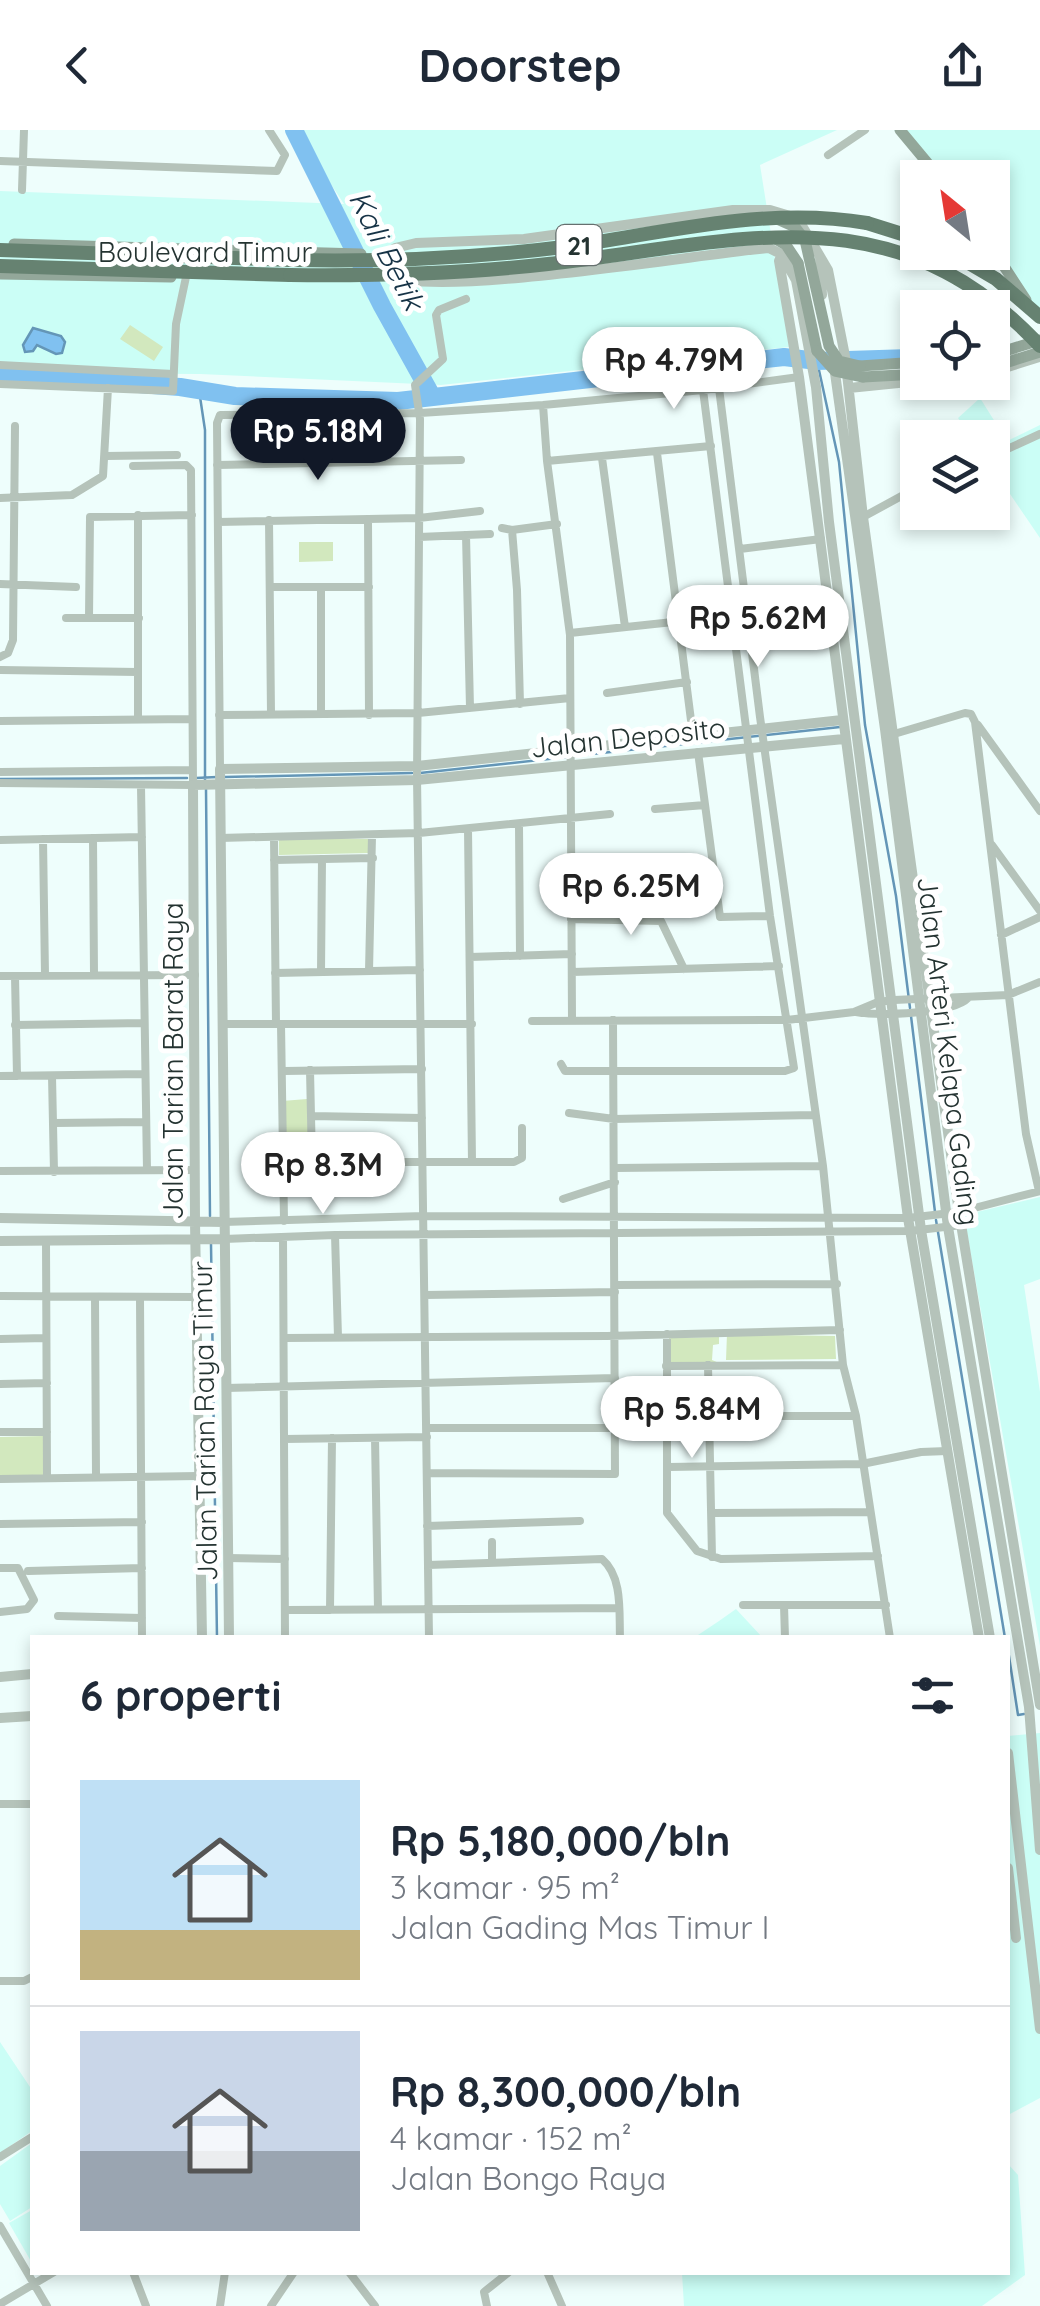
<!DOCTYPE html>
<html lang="id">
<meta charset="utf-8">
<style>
:root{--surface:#fff;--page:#f6f6f7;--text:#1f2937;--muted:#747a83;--line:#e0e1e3;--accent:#111827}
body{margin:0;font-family:Quicksand,sans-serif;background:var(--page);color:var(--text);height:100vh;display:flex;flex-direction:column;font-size:38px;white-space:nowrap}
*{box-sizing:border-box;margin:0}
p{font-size:32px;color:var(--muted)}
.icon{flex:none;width:55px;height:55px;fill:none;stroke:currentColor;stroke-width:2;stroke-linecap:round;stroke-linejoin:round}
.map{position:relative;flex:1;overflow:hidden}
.side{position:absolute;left:30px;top:1505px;width:980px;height:640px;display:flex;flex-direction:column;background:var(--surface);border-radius:0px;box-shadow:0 5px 15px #0003}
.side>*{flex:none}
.needle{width:65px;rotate:330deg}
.tools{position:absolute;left:900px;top:30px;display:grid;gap:20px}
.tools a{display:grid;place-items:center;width:110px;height:110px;border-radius:0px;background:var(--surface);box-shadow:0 5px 15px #0003;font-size:50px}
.price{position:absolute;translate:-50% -85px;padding:0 22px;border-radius:35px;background:#fff;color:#222;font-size:32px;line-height:65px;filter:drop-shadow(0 2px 5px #0008)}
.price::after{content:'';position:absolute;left:50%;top:60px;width:30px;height:22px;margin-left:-15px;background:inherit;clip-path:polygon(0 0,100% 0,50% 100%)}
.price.current{background:var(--accent);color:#fff}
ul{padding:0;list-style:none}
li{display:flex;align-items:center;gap:30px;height:250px;padding:0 50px}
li+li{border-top:2px solid var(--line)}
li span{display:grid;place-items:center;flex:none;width:280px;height:200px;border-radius:0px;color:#555}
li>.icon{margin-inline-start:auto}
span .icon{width:120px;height:120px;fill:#fffc;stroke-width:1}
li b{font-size:42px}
h2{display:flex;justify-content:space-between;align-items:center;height:120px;padding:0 50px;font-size:42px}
header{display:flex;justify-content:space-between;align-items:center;height:130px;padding:0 50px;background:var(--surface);font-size:45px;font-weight:700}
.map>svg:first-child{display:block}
.built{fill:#cbfef6}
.green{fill:#d2e8be}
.water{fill:#80c1f0;stroke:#6496b7;stroke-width:2.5}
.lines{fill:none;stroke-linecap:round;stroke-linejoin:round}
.stream{stroke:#6496b7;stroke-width:2.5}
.river{stroke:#80c1f0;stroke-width:18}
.minor{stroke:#b5c3ba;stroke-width:8}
.tertiary{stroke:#b5c3ba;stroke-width:10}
.secondary{stroke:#93a79a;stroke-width:11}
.motorway{stroke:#668271;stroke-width:14}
.secondary-bridge{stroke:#93a79a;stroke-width:11}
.motorway-bridge{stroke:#668271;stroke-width:14}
.labels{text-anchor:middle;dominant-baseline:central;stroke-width:10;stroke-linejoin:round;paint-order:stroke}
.shield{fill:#fff;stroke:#66706f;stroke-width:2.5}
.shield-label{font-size:25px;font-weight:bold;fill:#243331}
.street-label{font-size:28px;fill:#243331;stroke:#fff}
.water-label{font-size:30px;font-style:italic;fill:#163346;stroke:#fff}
</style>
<header><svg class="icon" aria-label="back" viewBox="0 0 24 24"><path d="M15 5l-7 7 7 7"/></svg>Doorstep<svg class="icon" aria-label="share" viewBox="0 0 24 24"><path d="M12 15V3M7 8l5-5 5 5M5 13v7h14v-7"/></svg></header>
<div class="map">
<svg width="1040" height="2176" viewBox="0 0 1040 2176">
<rect width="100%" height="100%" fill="#eefefc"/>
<path class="built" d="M295 0H837L760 35 789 217 441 255 200 244 0 243V61L344 74Z
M894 0H1040V187L993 121 992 48 942 47Z
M980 268 1007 311 1040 295V408L993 339 992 308 971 307 958 288Z
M1040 1067V1149L1024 1155 1040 1262V1516L964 1085Z
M736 1479 762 1507H695L719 1491Z
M1040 1603V1968L1008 1985V1606Z
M0 1912 32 1960V2001L0 2023Z
M32 2013V2077L10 2091 0 2074V2036Z
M1008 2034 1018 2045 1025 2145 982 2176H684L682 2143 1008 2142Z
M32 2080V2133L9 2093Z"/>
<path class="green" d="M130 195 163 217 154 231 120 209Z
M299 412H333V431L299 432Z
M279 707 369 709V723L279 725Z
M307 969 310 1031 286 1030 282 971Z
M727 1204 835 1206 836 1229 726 1230Z
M719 1207V1214L713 1215 712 1230 719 1233H670L669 1208Z
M43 1306V1345L0 1346V1307Z"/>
<path class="water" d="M33 198 61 206 65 212 62 223 56 224 37 215 33 221 25 222 23 215Z"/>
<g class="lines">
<path class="stream" d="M817 231 839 332 865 595 896 766 910 878
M199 260 205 300V651
M574 626 840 597
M420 643 567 627
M225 647 412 643
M196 648 217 647
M0 649 187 648
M206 659 210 1086
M911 886 935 1082
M936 1090 1005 1508
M211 1114 217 1508
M1008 1520 1018 1585 1024 1584"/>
<path class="river" d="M294 0 382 176 432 266
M0 244 180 257 235 266 398 271 784 227 817 231 910 228"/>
<path class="minor" d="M828 25 865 0
M0 31 277 41 285 25 269 0
M22 60 24 0
M912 88 918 85
M0 235 173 244
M0 254 173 261 176 194 186 147
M719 258 760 587 823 1036 843 1235 856 1286 890 1508
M543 275 547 331 570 505 572 891
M657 323 693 606
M106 326 177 325
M992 326 1040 304
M602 328 625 497
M547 331 711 316
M217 335 461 330
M0 368 72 365 103 346 108 258
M863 387 918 357
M368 389 369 585
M269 390 271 584
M218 392 419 388 480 381
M502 398 512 400 557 394
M512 400 517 460 520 574
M466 405 470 578
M419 407 490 404
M740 419 821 409
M0 454 76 457
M270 457H369
M66 488H139
M89 488 90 387 192 385
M570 503 748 484
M0 527 8 523 13 510 15 296
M0 540 138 542
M607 563 687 552
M321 584V457
M219 585 418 583 570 568
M138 589V385
M0 591 192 589
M978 595 1040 681
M894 604 965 583 971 584 975 592 1026 1004 1039 1061
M698 622 720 787 770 786
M220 639 217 293 220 285 420 283 543 275 703 260 799 247
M0 642 192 640
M0 653 193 655 191 340 186 335 133 336
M141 656 147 1040
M655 679 705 675
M519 695 520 826
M468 699 472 1032
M274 707 276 894
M93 708 94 845
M220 708 419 703 610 684
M43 709 45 845
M0 710 142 707
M992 715 1040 781
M274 730 373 728
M571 789 661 791 684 839
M1001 805 1040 787
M470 827 572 824
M369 841 372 706
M321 842 322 729
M572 842 779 836
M275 843 420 840
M0 846 195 845
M15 846 17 946
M856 882C879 886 953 884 968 868
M532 891 787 890 854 882 878 872 894 870 1008 865 1040 852
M224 894H472
M281 894 284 1091
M15 895 144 893
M561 934 565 941H785L794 938 770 786 703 260
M310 940 311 986 422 988
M284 941 422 939
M0 946 144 944
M52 946 54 1042
M569 983 614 989 814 985
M311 986 312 1032
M54 993 145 992
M284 1032H514L522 1028V998
M615 1038 823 1036
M0 1041 195 1040
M563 1069 615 1052
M224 1092 424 1086 908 1088 959 1082 1040 1061
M335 1105 338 1207
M283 1107 285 1508
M224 1109 335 1105 910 1101 962 1095
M46 1110 47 1348
M616 1155 837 1154
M425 1165 615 1162
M0 1166 195 1167
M95 1167 96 1347
M140 1168 142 1508
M667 1204V1383L697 1421 721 1429 878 1426
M284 1208 607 1206 840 1200
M0 1209 46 1208
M708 1235 712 1427
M666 1236 843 1235
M0 1254 47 1253
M226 1258 615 1248
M709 1286H856
M427 1298H615
M0 1302H47
M375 1308 378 1479
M284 1309 427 1307
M668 1337 862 1334 921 1322 947 1321
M427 1343 615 1344 613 890
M0 1349 198 1346
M712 1383 869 1382
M0 1394 142 1392
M427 1396 580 1391
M228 1428 285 1429
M492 1432V1412
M428 1435 602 1429C623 1447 619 1482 620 1508
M0 1438H18L34 1470 27 1479 0 1482
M28 1441 142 1438
M743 1475H886
M784 1475 785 1508
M285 1480 619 1478
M330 1480 332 1308
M58 1486 142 1488
M429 1508 417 647 420 289 415 255 443 229 436 185 439 180 466 169
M0 1674H32
M0 1851H24L32 1847
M0 2027 32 2007
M0 2096 47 2176
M133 2142 146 2176
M349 2142 375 2176
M547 2142 562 2176
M0 2174 54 2142
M220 2176 225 2142
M271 2176 294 2142
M487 2176 484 2162 509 2142"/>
<path class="tertiary" d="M782 124 779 131 799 247 908 1088 979 1508
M389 126 395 118 416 113 524 109 733 80H770L790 86 801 94 828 140 845 226 863 387 959 1082 1040 1575
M820 127 822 165
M390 144C420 171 712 122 769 118L781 124 796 150 816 257 829 392 921 1100 990 1508
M834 236 885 599 948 1097 1029 1577 1040 1720
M998 240 1039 227
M849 258 918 251
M0 1088 224 1092
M0 1111 224 1109
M202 1508 195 1092 193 655 417 650 844 609
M229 1508 220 639 417 636 842 590
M0 1547 32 1544
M0 1588 32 1586
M1008 1623 1040 1899
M1008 1738 1016 1808"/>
<path class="secondary" d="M900 0 940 48
M14 114 361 124
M992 118 1026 170
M798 133 817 221
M0 144 171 147
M992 225 1040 210
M860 236 918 232
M992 237 1040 222
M863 247 918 244"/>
<path class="motorway" d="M867 93 918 109
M0 120 290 130
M0 136 290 145"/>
<path class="secondary-bridge" d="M777 89 795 97 805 110 829 216 839 231 860 236
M774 108 786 115 798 133
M817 221 835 241 863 247"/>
<path class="motorway-bridge" d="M950 122 996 149 1040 187
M290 130C385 132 478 128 572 116 669 102 768 76 867 93
M290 145C376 146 462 144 548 134 736 113 892 57 1040 216"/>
</g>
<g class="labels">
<rect class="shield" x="556.5" y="95" width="45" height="40" rx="8"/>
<g class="shield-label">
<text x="579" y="115">21</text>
</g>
<g class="street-label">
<text x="205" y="121">Boulevard Timur</text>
<text transform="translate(628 607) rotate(-6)">Jalan Deposito</text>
<text transform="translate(949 921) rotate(83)">Jalan Arteri Kelapa Gading</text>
<text transform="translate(172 931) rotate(-90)">Jalan Tarian Barat Raya</text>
<text transform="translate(204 1291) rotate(-91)">Jalan Tarian Raya Timur</text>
</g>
<g class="water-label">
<text transform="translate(387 120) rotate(63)">Kali Betik</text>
</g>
</g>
</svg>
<div class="tools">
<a><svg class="needle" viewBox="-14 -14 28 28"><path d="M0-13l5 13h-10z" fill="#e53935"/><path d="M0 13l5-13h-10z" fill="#747a83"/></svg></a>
<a><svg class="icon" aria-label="locate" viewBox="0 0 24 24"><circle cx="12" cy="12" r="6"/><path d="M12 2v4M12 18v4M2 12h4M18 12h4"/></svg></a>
<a><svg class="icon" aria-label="layers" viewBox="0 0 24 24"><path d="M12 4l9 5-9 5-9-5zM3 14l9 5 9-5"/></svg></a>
</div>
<b class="price" style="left:674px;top:282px">Rp 4.79M</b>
<b class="price current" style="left:318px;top:353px">Rp 5.18M</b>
<b class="price" style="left:758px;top:540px">Rp 5.62M</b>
<b class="price" style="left:631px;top:808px">Rp 6.25M</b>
<b class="price" style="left:323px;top:1087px">Rp 8.3M</b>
<b class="price" style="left:692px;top:1331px">Rp 5.84M</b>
<section class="side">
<h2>6 properti<svg class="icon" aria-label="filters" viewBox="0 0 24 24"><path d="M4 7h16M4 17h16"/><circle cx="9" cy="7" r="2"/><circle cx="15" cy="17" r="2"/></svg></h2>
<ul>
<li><span style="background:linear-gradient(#bfe0f5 75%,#c2b280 0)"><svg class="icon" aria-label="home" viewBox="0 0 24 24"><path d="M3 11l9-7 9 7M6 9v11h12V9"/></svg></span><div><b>Rp 5,180,000/bln</b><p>3 kamar · 95 m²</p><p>Jalan Gading Mas Timur I</p></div></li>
<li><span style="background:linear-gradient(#c9d6e8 60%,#9aa5b1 0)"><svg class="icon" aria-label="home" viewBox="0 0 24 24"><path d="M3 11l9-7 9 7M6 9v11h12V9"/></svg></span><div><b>Rp 8,300,000/bln</b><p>4 kamar · 152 m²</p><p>Jalan Bongo Raya</p></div></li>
</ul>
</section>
</div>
